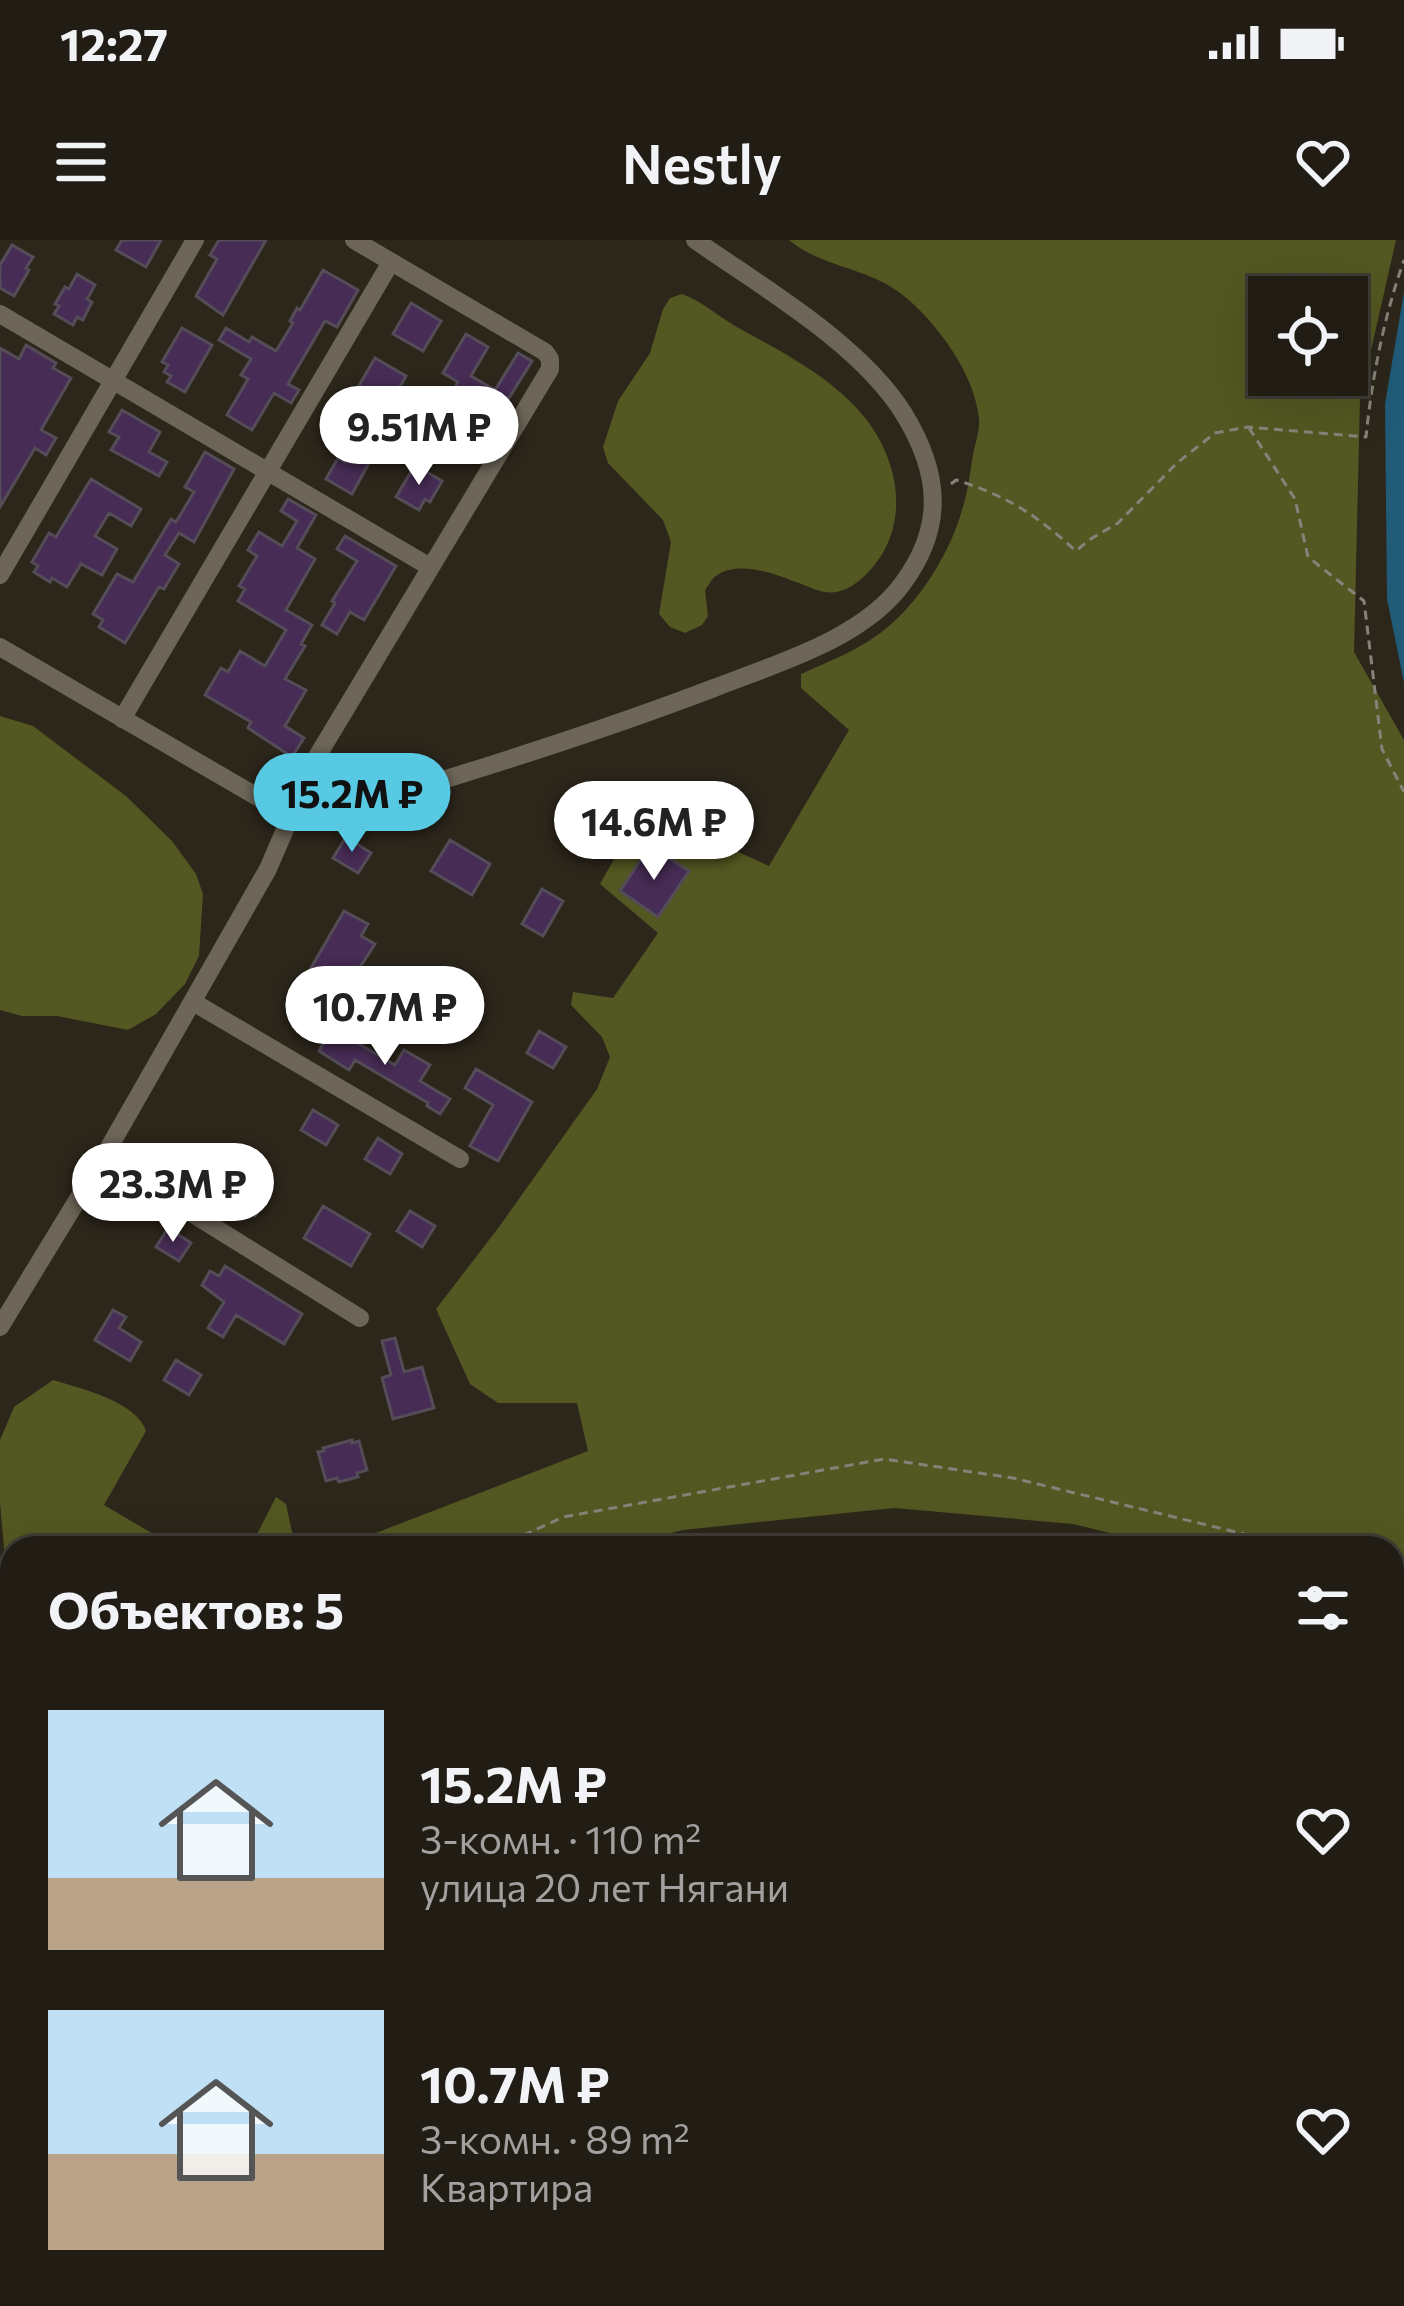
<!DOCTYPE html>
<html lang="ru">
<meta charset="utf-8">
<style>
:root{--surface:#211c14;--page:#2d2922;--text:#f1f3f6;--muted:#a2a1a0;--line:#3e3a34;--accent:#57c9e2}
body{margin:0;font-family:Commissioner,sans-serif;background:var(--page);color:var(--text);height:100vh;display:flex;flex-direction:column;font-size:45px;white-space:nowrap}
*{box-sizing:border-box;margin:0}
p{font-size:39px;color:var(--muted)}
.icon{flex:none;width:66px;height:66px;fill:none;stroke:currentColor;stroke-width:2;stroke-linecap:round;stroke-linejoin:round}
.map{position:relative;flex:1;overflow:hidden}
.side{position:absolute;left:0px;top:1296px;width:1404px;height:771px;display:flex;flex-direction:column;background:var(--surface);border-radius:36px 36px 0 0;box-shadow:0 12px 48px #0002,0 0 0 3px var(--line)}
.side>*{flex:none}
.buttons{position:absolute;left:1248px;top:36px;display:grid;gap:24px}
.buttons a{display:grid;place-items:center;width:120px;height:120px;border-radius:0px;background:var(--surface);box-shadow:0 12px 48px #0002,0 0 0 3px var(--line);font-size:60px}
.price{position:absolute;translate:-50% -102px;padding:0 27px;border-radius:42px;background:#fff;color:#222;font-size:39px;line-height:78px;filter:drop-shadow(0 3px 6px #0008)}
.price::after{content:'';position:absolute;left:50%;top:72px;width:36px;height:27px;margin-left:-18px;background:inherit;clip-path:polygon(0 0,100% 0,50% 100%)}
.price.current{background:var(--accent);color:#111}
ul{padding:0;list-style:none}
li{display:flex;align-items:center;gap:36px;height:300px;padding:0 48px}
li span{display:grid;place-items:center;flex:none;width:336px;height:240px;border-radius:0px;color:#555}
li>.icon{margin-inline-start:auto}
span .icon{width:144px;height:144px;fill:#fffc;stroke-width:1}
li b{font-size:51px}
h2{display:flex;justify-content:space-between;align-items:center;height:144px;padding:0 48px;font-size:51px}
.status{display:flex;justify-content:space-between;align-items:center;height:84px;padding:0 60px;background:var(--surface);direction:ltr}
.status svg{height:33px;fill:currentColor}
header{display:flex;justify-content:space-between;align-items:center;height:156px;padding:0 48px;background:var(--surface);font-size:54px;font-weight:600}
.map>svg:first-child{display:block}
.forest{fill:#535721;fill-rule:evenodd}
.water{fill:#215b78}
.building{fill:#472c55;stroke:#544d58;stroke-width:3}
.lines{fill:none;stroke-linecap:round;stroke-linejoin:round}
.path{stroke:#878279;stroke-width:3;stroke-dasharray:9 6;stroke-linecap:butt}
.minor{stroke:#6c6558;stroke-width:18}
</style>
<div class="status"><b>12:27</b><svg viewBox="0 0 49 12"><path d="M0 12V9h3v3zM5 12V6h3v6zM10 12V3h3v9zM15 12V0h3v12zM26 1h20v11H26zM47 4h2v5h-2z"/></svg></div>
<header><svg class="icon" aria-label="menu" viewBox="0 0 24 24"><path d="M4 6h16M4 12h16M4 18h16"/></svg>Nestly<svg class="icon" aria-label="heart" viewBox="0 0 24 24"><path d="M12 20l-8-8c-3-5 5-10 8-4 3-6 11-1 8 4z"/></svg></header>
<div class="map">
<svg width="1404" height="2066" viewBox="0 0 1404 2066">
<rect width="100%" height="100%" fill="#2c261b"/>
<path class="forest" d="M789 0H1396L1360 159 1354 412 1404 500V1369L1392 1364V1308H1171L1073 1284 894 1268 683 1290 614 1308H337L588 1211 577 1163H498L470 1144 436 1069 499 987 597 849 610 817 602 797 571 765 573 752 613 758 658 693 600 644 643 568 769 626 849 490 801 448V434C832 420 864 408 890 385 922 358 951 310 962 270 968 252 970 233 973 215 975 204 980 190 979 179 975 134 937 83 904 56 869 27 822 28 789 0ZM1269 57H1347V135H1269Z
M682 54C704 62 717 76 737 87 800 122 876 159 893 235 900 265 896 297 876 323 868 334 853 348 840 351 825 356 810 347 796 342 774 333 736 320 716 336 713 337 707 348 705 350L708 376 702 385 685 393 670 387 659 374 671 302 663 280 608 223 603 207 618 161 650 113 663 69 670 58Z
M0 476 33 486 126 556 172 601 196 634 203 654 199 716 185 744 156 774 128 790 57 776H22L0 770Z
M53 1140C82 1149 136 1161 146 1191L104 1265 177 1308H12V1396L0 1263V1200L14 1167Z
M276 1257 286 1264 294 1301 306 1308H250Z
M1392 1508 1404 1512V2066H1135L1137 2055H1392Z
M12 1803V2009L0 2010V1816Z
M175 2055H1043V2066H214Z"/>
<path class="water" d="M1404 52V443L1387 359 1385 164Z
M1392 1389 1404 1393V1495L1392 1490Z
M12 1620V1795L0 1808V1633Z
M1043 2055H1137L1135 2066H1043Z"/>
<path class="building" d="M122 0H161L146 27 116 10Z
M219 0H266L223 75 196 56 217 19 210 15Z
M12 5 33 17 26 28 29 30 14 56 0 48V25Z
M323 30 358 50 337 87 325 81 288 144 299 150 291 163 274 153 252 190 227 175 248 139 241 135 251 119 219 100 226 88 249 102 252 97 276 111 293 83 290 81 297 68 300 70Z
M77 34 95 45 87 59 92 62 83 80 77 77 73 85 54 74 59 66 55 64 65 47 69 49Z
M411 63 441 81 423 111 393 94Z
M182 88 212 105 185 152 167 142 171 136 164 132 168 125 162 122Z
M466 94 488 107 471 136 495 150 518 113 532 121 496 179 480 170 462 201 433 184 458 142 443 133Z
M26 105 56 123 53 128 71 138 41 190 56 198 46 215 35 208 0 267V108L19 119Z
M375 118 406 136 378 186 346 168Z
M122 170 160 192 149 212 167 222 159 236 111 210 119 197 109 192Z
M205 212 234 229 194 302 179 293 165 315 179 324 164 349 159 347 125 403 99 387 103 380 93 374 117 334 133 342 171 279 176 282 194 252 185 247Z
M351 212 369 223 352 254 326 239 338 218 345 222Z
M415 225 442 241 430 262 425 259 419 270 396 257Z
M91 239 141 269 131 286 109 273 95 296 117 309 102 335 81 324 67 347 52 338 50 342 34 332 38 326 32 322 49 293 56 297Z
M288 259 316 275 297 308 315 319 286 370 312 385 301 404 305 406 285 439 306 450 285 486 304 498 292 517 248 488 251 482 205 455 221 428 228 432 240 411 265 426 286 390 238 361 245 349 239 346 257 316 248 310 259 292 282 306 297 281 281 271Z
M345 296 396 326 364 380 350 372 337 394 322 385 335 363 332 361 357 321 337 309Z
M346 597 371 613 358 633 333 618Z
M450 600 490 624 472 655 431 631Z
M645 613 657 621 662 614 689 631 658 677 620 651Z
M542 649 563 661 543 696 522 684Z
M344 671 368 684 361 696 375 704 327 778 291 754 308 733Z
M332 788 395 825 404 810 430 825 420 841 450 859 440 874 427 866 428 863 355 820 349 830 319 811Z
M539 791 566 807 553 828 527 813Z
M476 829 532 862 498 921 470 906 493 865 465 848Z
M313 870 338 885 326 905 301 890Z
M378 898 402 914 390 934 365 919Z
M210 907 230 919 210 952 190 939Z
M249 942 269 954 255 976 235 964Z
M323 966 370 994 351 1026 304 998Z
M410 971 435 986 422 1007 397 991Z
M168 988 191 1003 179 1021 156 1007Z
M225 1026 302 1074 284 1104 236 1075 223 1097 208 1088 224 1062 202 1045 210 1031 219 1036Z
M113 1070 126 1077 119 1088 141 1102 130 1121 95 1100Z
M395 1098 404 1132 422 1127 434 1168 393 1179 382 1138 391 1135 382 1101Z
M176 1120 201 1135 189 1155 164 1140Z
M352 1200V1203L359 1201 367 1230 357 1233 358 1237 339 1242 337 1238 326 1241 318 1212 324 1211 323 1208Z"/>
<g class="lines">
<path class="path" d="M1249 188 1295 259 1308 317 1364 361 1382 509 1404 552
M951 244 956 240C1008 256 1036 275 1076 311L1089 300 1118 283 1177 223 1215 193 1248 187 1366 197C1372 137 1384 77 1404 20
M496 1308 563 1277 884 1219 1013 1238 1302 1308
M1392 1335 1404 1339
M0 1470 12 1477
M0 1609 12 1592"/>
<path class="minor" d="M0 74 430 327
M0 335 195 0
M0 407 290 576 316 579C450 538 583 498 714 448 775 424 863 399 903 343 945 286 940 233 904 174 861 104 762 47 695 0
M122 479 391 22
M193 762 460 919
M103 918 360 1078
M0 1087 103 918 268 629 315 520 550 129V119L545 112 354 0"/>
</g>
</svg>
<div class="buttons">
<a><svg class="icon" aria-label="locate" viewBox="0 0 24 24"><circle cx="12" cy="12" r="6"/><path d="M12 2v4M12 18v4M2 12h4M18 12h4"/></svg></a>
</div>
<b class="price" style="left:419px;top:248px">9.51M ₽</b>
<b class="price current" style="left:352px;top:615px">15.2M ₽</b>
<b class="price" style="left:654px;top:643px">14.6M ₽</b>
<b class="price" style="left:385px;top:828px">10.7M ₽</b>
<b class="price" style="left:173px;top:1005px">23.3M ₽</b>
<section class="side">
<h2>Объектов: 5<svg class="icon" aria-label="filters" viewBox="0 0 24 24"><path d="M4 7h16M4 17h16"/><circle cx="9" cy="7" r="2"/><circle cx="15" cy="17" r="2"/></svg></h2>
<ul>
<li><span style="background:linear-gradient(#bfe0f5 70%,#b9a48a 0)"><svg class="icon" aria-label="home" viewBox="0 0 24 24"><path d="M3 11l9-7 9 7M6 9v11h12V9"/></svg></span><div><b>15.2M ₽</b><p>3-комн. · 110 m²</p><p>улица 20 лет Нягани</p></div><svg class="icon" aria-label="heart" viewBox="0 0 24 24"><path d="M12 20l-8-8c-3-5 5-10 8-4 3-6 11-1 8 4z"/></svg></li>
<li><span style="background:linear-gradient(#bfe0f5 60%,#b9a48a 0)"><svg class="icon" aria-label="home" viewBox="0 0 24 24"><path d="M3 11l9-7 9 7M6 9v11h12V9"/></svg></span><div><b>10.7M ₽</b><p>3-комн. · 89 m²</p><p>Квартира</p></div><svg class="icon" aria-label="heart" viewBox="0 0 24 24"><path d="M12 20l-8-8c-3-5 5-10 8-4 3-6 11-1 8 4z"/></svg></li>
</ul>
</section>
</div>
